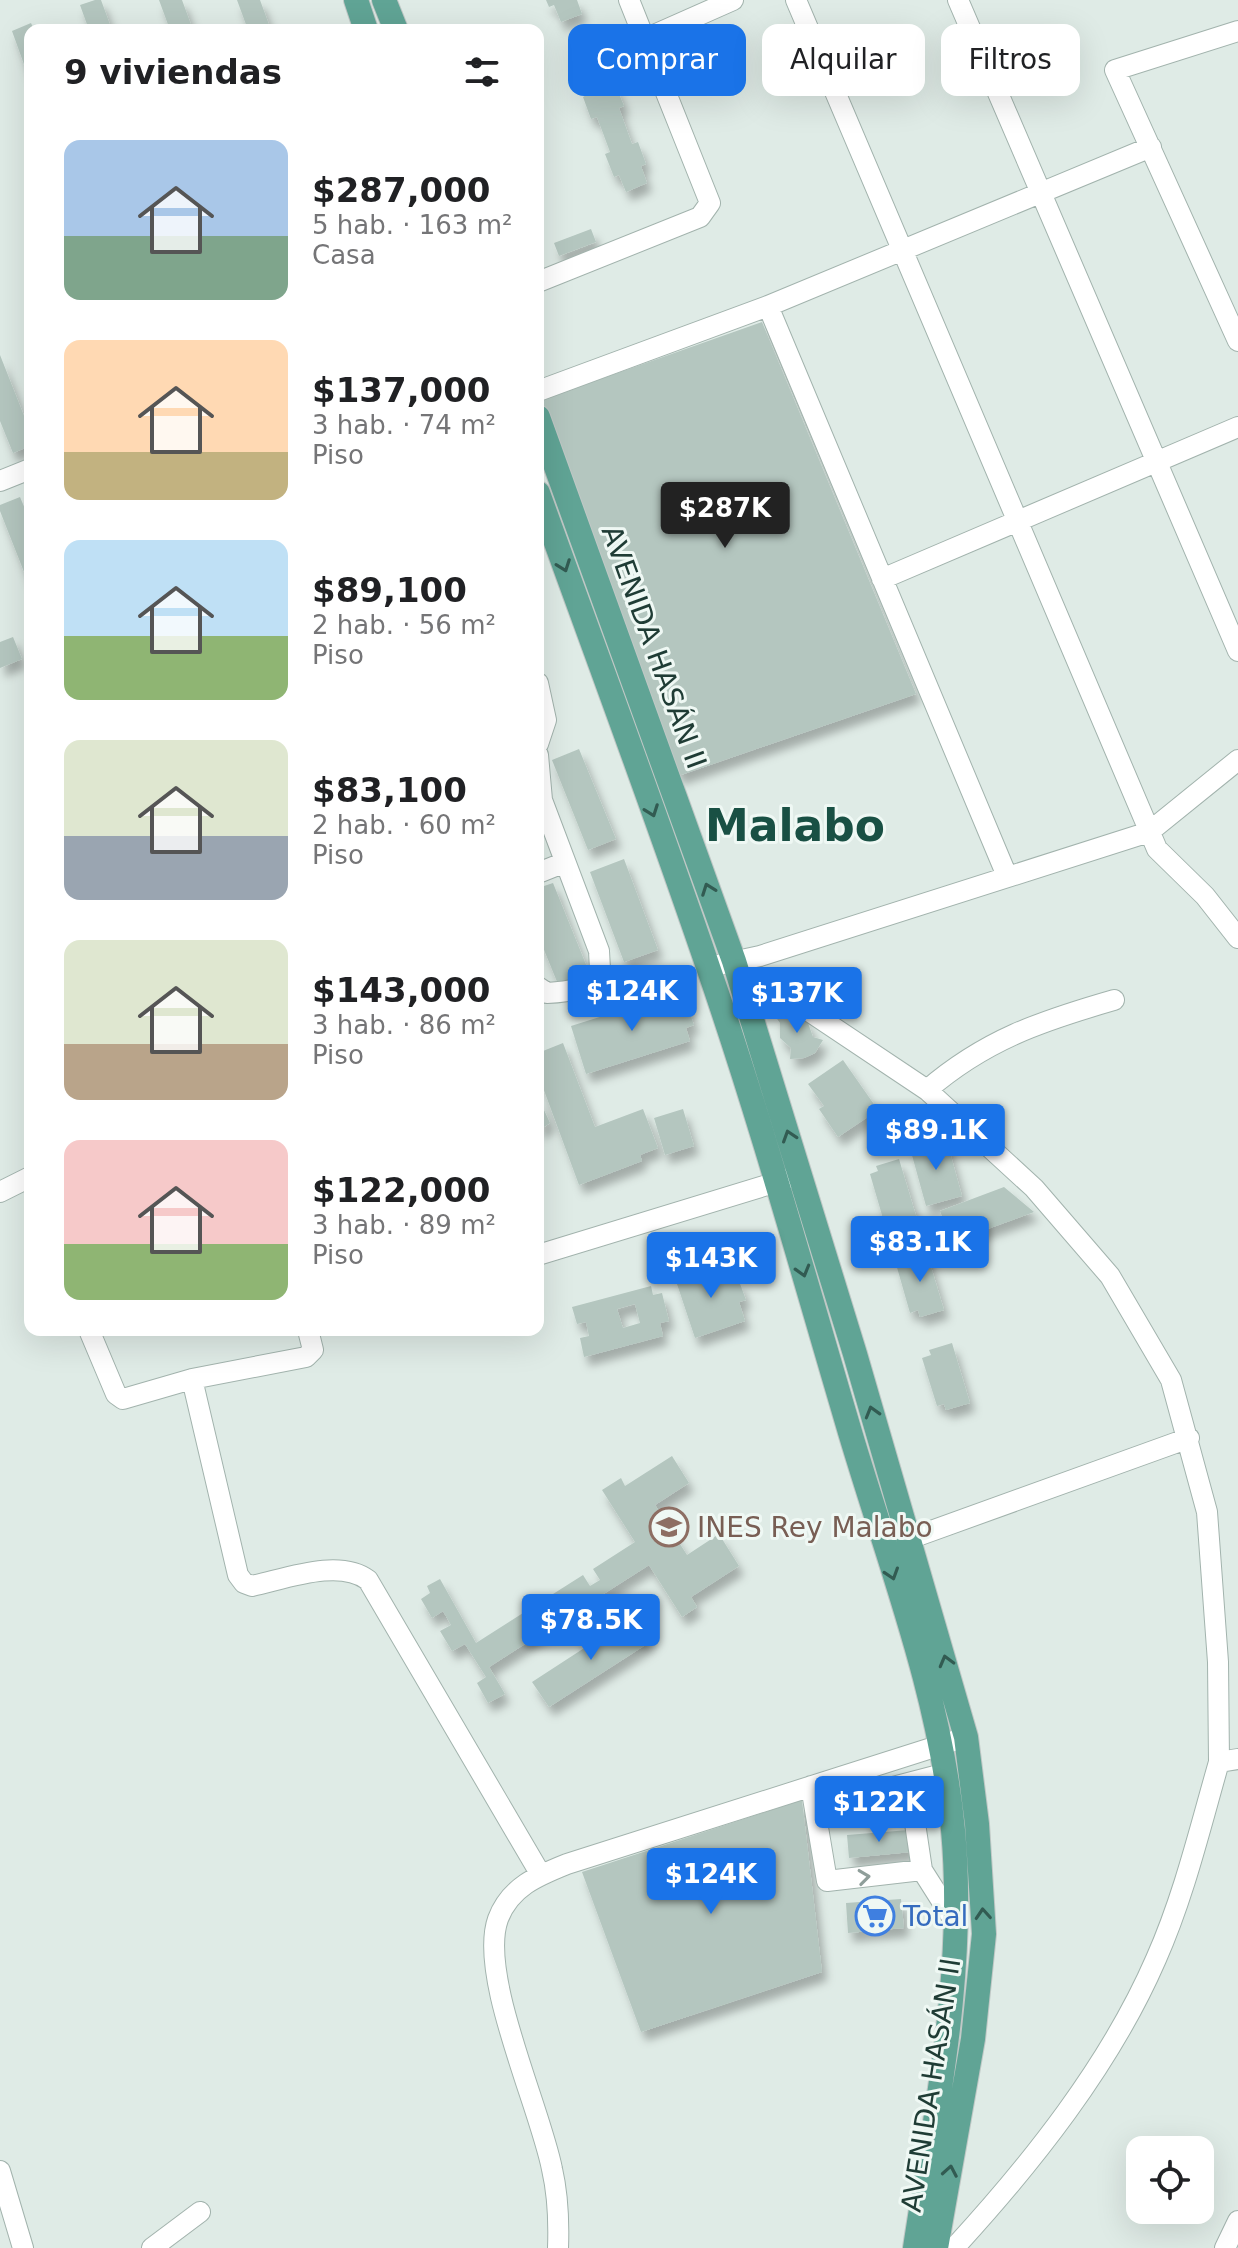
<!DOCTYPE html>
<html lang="es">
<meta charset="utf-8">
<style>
:root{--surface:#fff;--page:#f6f6f6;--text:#202124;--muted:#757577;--accent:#1a73e8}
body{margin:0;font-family:"DejaVu Sans",sans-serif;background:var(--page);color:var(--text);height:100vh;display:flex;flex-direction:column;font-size:30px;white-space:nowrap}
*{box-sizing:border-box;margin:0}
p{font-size:26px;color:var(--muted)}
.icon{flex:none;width:44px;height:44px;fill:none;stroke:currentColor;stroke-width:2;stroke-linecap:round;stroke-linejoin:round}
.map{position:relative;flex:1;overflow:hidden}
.sheet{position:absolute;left:24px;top:24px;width:520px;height:1312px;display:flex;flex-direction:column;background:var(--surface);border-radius:16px;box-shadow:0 8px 32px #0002}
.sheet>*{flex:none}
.guide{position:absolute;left:568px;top:24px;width:550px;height:72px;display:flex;gap:16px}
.fabs{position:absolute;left:1126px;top:2136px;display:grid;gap:16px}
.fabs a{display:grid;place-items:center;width:88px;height:88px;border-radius:16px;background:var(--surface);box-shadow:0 8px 32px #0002;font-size:40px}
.price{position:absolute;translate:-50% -68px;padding:0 18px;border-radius:8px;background:var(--accent);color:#fff;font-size:26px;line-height:52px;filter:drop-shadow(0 2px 4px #0008)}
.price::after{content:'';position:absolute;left:50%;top:48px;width:24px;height:18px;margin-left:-12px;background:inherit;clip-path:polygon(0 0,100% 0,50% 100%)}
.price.selected{background:#222;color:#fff}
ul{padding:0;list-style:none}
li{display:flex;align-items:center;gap:24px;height:200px;padding:0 40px}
li span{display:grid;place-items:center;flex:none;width:224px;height:160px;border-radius:16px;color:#555}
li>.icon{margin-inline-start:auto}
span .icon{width:96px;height:96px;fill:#fffc;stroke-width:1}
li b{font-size:34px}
h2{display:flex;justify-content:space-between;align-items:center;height:96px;padding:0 40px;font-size:34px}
.pill{padding:0 28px;border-radius:16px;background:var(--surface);box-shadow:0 8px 32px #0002;font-size:28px;line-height:72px}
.pill.selected{background:var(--accent);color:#fff}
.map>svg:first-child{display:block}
.building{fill:#b4c6bf;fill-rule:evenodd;filter:url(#shadow)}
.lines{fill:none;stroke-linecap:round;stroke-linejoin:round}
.minor-casing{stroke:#a2b3ad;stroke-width:22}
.major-casing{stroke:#c0c8c6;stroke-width:26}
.minor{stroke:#fff;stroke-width:20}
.major{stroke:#60a495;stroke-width:24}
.oneway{stroke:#325b52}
.oneway2{stroke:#8f9e9a}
.labels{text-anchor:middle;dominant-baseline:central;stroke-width:6;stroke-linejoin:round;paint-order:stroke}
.street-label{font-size:28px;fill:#1f3c35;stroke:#eff8f4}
.education-label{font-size:28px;fill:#785e54;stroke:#eff8f4;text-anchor:start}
.shop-label{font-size:28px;fill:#366cbe;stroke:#eff8f4;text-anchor:start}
.town-label{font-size:44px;font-weight:bold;fill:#195044;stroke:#eff8f4}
</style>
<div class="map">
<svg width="1238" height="2248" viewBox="0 0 1238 2248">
<defs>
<filter id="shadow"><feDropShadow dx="5" dy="9" stdDeviation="4" flood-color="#0004"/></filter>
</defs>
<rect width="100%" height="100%" fill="#dfebe6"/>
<path class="building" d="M95 0H101L112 30H89L80 5Z
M159 0H182L193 30H170Z
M237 0H260L271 30H248Z
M546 0H577L582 14 561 22 554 5 549 7Z
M31 23 34 30H30V81L12 31Z
M603 69 610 86 615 84 624 106 619 108 632 144 638 142 646 164 641 166 647 183 626 192 619 175 614 177 605 154 610 152 597 117 591 119 583 97 588 94 582 77Z
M591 229 596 242 559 256 554 243Z
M762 322 916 694 678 776 541 400Z
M0 355 30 431V446L13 453 0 421Z
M20 497 30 521V587L0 511V505Z
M13 637 22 659 0 668V642Z
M579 749 616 839 588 850 552 760Z
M624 859 658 950 624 962 590 872Z
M553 883 591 977 560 989 538 935V888Z
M673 994 678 1008 687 1005 694 1025 686 1028 690 1041 586 1074 571 1026Z
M786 1009 808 1023 813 1037 823 1040 815 1053 804 1058 790 1059 791 1048 780 1038V1023L775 1016Z
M563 1043 595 1127 643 1109 658 1148 640 1155 642 1161 579 1185 538 1074V1053Z
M843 1060 878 1110 838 1137 819 1109 824 1106 808 1084Z
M538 1097 550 1123 538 1131Z
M683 1109 694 1146 665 1155 654 1118Z
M946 1138 962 1196 926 1206 910 1148Z
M899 1159 917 1219 893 1226 891 1220 884 1222 870 1174 878 1171 876 1166Z
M1004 1187 1034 1212 952 1242 940 1211Z
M926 1250 944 1310 920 1317 918 1310 910 1313 896 1264 904 1262 903 1257Z
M724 1262 731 1284 739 1281 746 1300 739 1302 745 1321 695 1338 675 1278Z
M651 1286 653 1295 662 1293 669 1321 660 1323 663 1336 584 1357 580 1338 589 1336 586 1322 577 1324 572 1307ZM635 1304 640 1323 623 1328 617 1309Z
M952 1343 970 1403 946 1410 944 1404 937 1406 922 1358 931 1355 929 1350Z
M672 1456 689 1483 655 1505 687 1555 719 1534 739 1566 691 1597 697 1607 682 1617 649 1565 489 1667 505 1694 488 1703 477 1683 486 1677 465 1644 452 1651 440 1631 451 1625 443 1611 432 1618 421 1599 430 1593 427 1586 440 1579 476 1643 583 1575 590 1586 600 1580 593 1569 635 1542 602 1490 621 1478 625 1486Z
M632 1617 650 1642 549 1707 532 1682Z
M802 1800 822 1972 641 2032 582 1872Z
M909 1830 911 1852 849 1858 847 1835Z
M901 1899 904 1928 848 1933 846 1903Z"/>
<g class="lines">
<defs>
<path id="minor" d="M796 0 1157 849 1205 896 1238 938
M958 0 1238 651
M1238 31 1115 70 1238 341
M645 39 733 0
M538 282 700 217 710 203 629 0
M768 306 1007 876
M538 391 768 306 1151 147
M0 481 30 469
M882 579 1238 427
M538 683 546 720 538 744
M538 755 542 800 599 951 600 969C589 990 568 992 547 993L538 987
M538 873 563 863
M734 961 927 1090 1034 1188 1110 1276 1171 1380 1207 1512 1218 1662 1219 1762
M709 967 760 956 1149 832 1238 760
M927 1090C985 1040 1041 1021 1114 1000
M0 1192 30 1177
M538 1255 790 1178
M89 1330 116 1394 123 1399 192 1379 306 1357 313 1350 308 1330
M192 1379 238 1575 244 1583 252 1586C285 1579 339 1558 368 1580L541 1875
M909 1539 1189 1438
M909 1783 922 1870 955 1922
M811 1786 827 1881 922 1870
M816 1807 943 1774
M0 2171 23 2248
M152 2248 200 2212
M558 2248C559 2221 558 2195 552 2169 540 2107 478 1975 498 1919 510 1887 537 1876 567 1864L966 1737
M954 2248C1032 2163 1110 2065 1156 1959 1184 1896 1200 1828 1219 1762L1238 1759
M1225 2248 1238 2221"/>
<path id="major" d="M356 0 366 30
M384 0 396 30
M538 417 734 961 855 1354 966 1737 977 1824 984 1934 973 2039 936 2248
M538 493C595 651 654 808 708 967 760 1117 802 1270 847 1422 886 1556 940 1690 953 1830 966 1969 936 2110 915 2248"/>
</defs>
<use href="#minor" class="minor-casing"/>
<use href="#major" class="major-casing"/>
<use href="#minor" class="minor"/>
<use href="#major" class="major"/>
</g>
<defs><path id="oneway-chevron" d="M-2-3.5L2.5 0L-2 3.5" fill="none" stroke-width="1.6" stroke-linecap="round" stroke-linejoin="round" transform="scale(2)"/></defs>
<g class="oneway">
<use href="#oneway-chevron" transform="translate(564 566) rotate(70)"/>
<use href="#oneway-chevron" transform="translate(652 811) rotate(70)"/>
<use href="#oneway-chevron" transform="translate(708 889) rotate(-110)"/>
<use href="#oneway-chevron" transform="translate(789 1136) rotate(-108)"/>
<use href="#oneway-chevron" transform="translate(803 1271) rotate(74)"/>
<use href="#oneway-chevron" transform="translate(872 1412) rotate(-106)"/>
<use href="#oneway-chevron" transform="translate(892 1574) rotate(72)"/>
<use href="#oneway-chevron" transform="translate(946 1661) rotate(-105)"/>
<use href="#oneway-chevron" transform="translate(983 1914) rotate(-94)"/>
<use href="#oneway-chevron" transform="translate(950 2171) rotate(-80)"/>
</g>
<use class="oneway2" href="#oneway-chevron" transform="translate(864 1877) rotate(-7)"/>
<defs>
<symbol id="university-ring" viewBox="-11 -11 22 22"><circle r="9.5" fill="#eff8f4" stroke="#8d6e63" stroke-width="1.5"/><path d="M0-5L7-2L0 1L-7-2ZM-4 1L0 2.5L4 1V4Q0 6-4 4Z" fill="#8d6e63"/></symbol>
<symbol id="supermarket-ring" viewBox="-11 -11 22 22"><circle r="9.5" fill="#eff8f4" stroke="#3f7fe0" stroke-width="1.5"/><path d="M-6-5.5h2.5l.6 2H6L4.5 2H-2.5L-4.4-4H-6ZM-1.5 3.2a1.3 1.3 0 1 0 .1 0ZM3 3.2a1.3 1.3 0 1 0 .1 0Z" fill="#3f7fe0"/></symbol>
</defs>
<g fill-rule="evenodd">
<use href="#university-ring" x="647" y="1505" width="44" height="44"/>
<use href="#supermarket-ring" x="853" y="1894" width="44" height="44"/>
</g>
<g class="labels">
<g class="street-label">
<text transform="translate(654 647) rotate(70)">AVENIDA HASÁN II</text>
<text transform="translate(931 2085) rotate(-81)">AVENIDA HASÁN II</text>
</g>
<g class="education-label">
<text x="697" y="1527">INES Rey Malabo</text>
</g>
<g class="shop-label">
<text x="903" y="1916">Total</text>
</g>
<g class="town-label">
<text x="795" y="825">Malabo</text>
</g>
</g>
</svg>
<div class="fabs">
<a><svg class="icon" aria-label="locate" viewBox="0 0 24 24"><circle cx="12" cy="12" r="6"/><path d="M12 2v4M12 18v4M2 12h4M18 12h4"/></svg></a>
</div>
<b class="price selected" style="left:725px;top:550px">$287K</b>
<b class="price" style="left:632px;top:1033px">$124K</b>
<b class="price" style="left:797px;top:1035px">$137K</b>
<b class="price" style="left:936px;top:1172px">$89.1K</b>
<b class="price" style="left:920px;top:1284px">$83.1K</b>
<b class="price" style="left:711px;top:1300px">$143K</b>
<b class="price" style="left:591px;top:1662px">$78.5K</b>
<b class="price" style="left:879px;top:1844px">$122K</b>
<b class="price" style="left:711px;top:1916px">$124K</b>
<div class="guide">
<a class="pill selected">Comprar</a>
<a class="pill">Alquilar</a>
<a class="pill">Filtros</a>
</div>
<section class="sheet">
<h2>9 viviendas<svg class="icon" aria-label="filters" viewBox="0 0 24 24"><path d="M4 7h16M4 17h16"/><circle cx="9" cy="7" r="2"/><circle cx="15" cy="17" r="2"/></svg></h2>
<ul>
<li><span style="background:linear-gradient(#a9c7e8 60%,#7fa58c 0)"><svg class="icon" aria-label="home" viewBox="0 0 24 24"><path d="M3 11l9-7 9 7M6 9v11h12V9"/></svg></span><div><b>$287,000</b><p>5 hab. · 163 m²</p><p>Casa</p></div></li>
<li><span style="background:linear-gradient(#ffd9b3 70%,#c2b280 0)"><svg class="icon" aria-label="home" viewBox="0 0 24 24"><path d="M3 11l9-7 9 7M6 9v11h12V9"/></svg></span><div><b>$137,000</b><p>3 hab. · 74 m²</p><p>Piso</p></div></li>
<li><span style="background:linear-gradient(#bfe0f5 60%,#8fb573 0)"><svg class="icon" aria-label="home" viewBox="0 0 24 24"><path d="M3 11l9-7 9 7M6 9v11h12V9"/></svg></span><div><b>$89,100</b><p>2 hab. · 56 m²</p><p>Piso</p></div></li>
<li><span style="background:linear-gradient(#dfe7d0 60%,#9aa5b1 0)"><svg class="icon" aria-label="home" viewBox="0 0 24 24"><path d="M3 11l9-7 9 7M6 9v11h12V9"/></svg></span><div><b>$83,100</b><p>2 hab. · 60 m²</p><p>Piso</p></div></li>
<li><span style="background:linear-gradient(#dfe7d0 65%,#b9a48a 0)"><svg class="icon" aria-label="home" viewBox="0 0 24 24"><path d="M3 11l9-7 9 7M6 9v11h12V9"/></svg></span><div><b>$143,000</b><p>3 hab. · 86 m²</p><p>Piso</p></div></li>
<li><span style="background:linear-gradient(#f6c9c9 65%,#8fb573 0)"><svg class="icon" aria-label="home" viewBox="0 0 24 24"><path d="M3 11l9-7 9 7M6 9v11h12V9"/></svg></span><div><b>$122,000</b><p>3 hab. · 89 m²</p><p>Piso</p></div></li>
</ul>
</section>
</div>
